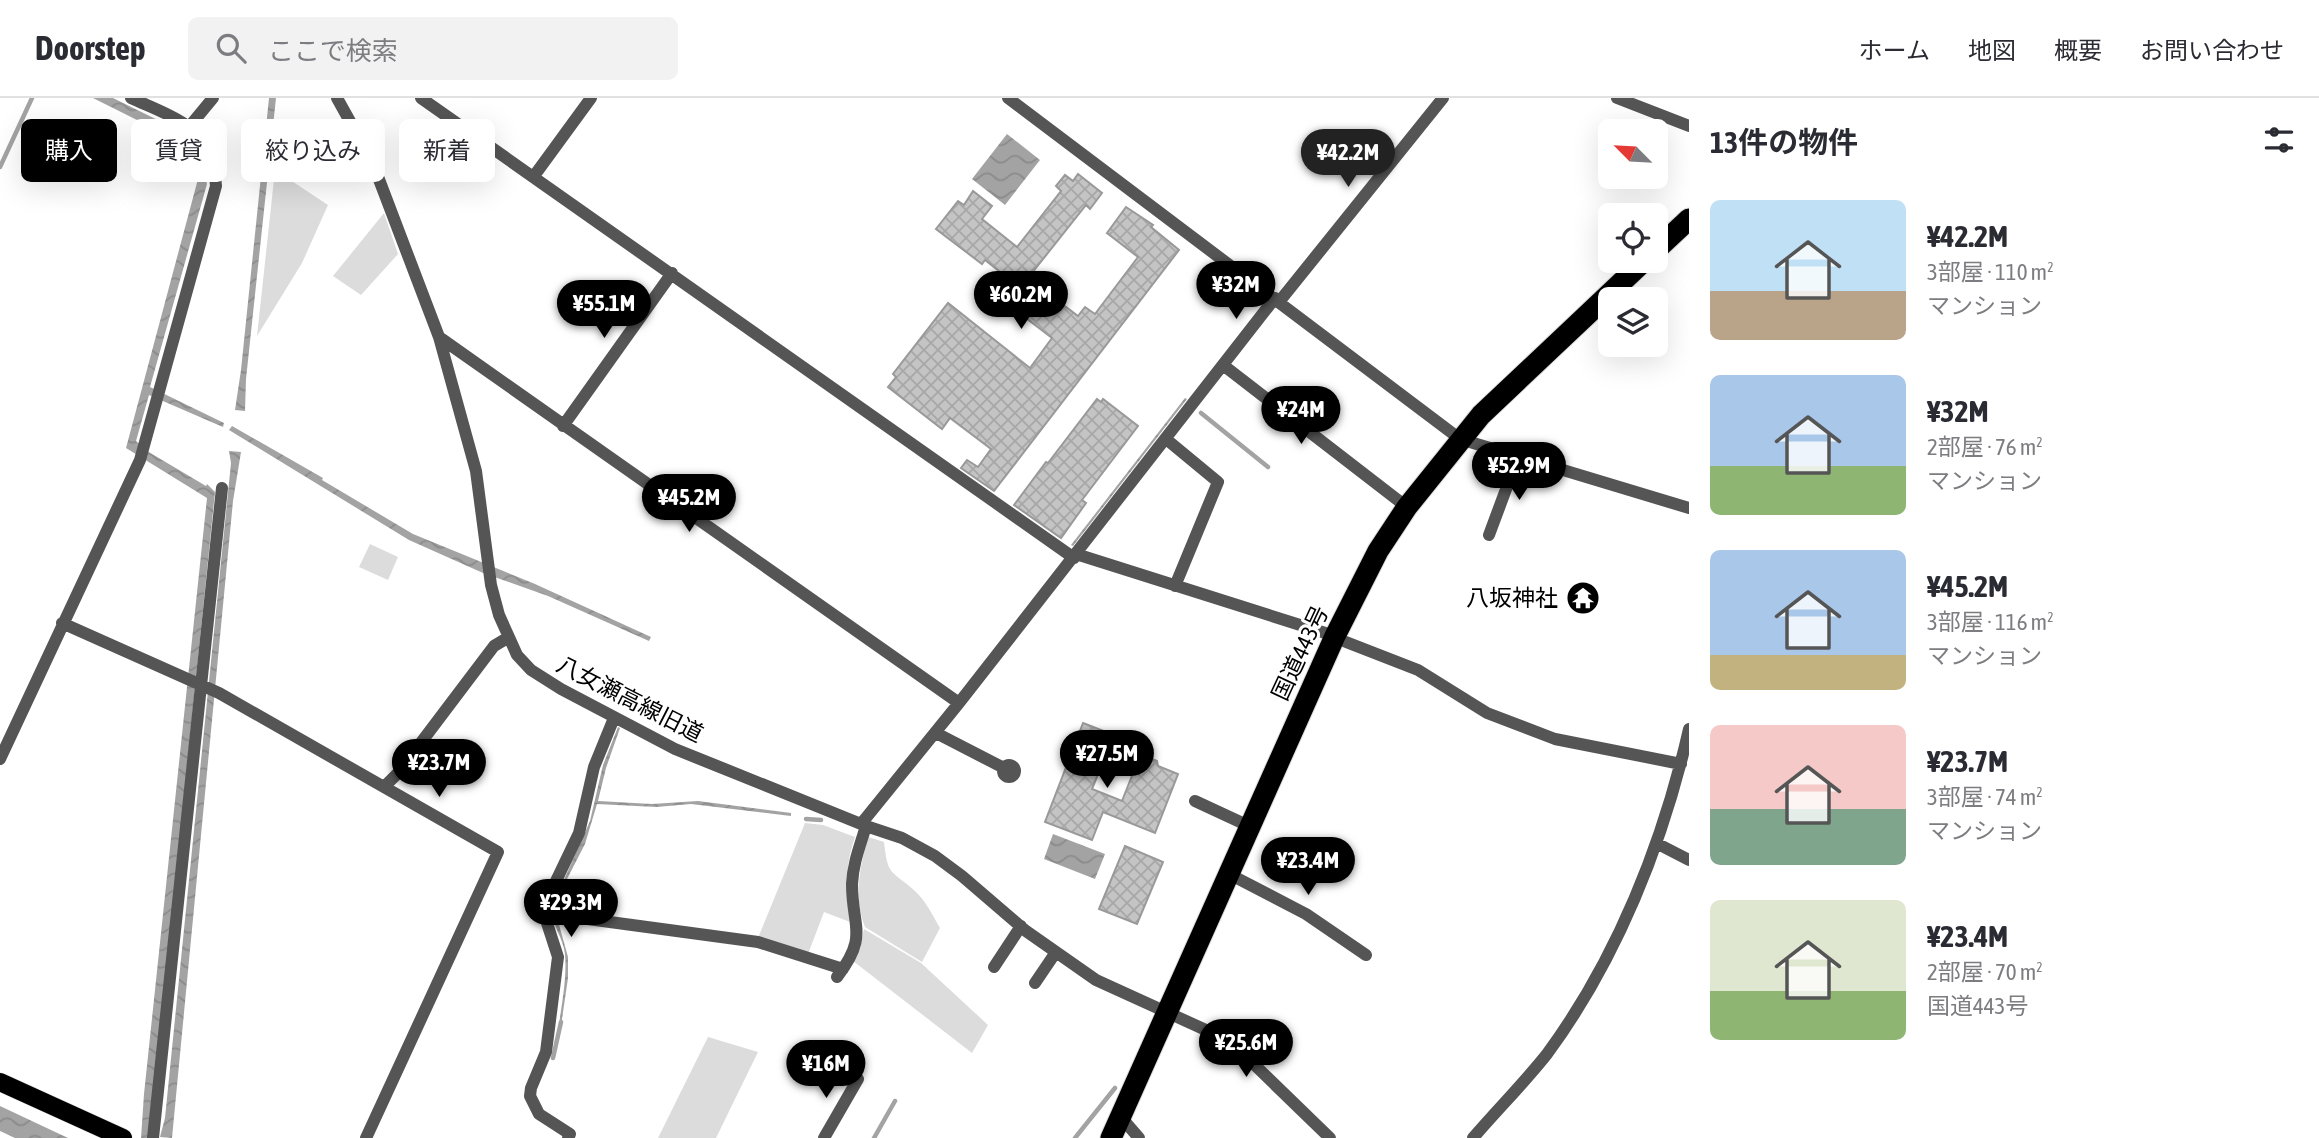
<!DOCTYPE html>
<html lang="ja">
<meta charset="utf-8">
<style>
:root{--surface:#fff;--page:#f2f2f3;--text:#2b2b33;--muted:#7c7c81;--line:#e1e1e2;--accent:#000}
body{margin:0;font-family:"Asap Condensed","Noto Sans JP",sans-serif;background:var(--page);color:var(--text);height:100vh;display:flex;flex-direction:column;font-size:26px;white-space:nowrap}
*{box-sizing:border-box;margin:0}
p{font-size:23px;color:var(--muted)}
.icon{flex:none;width:38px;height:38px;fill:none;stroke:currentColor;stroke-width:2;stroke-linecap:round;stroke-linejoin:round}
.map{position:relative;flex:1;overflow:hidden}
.panel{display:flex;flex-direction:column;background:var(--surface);width:630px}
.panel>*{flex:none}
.hud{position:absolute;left:21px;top:21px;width:665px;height:63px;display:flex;gap:14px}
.needle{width:46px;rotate:294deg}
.controls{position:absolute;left:1598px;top:21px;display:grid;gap:14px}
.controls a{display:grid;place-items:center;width:70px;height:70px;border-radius:10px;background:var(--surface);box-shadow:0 7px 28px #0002;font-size:35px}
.price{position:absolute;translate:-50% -60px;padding:0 16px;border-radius:24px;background:var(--accent);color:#fff;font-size:23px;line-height:46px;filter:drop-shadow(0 2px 4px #0008)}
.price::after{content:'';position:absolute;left:50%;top:42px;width:21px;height:16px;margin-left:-10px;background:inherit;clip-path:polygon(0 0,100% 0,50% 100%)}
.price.on{background:#222;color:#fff}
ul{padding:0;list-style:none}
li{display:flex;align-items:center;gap:21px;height:175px;padding:0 21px}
li span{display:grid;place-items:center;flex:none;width:196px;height:140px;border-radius:10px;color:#555}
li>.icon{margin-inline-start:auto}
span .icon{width:84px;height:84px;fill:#fffc;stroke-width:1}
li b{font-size:30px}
h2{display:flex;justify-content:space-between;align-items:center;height:84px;padding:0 21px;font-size:30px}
.pill{padding:0 24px;border-radius:10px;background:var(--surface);box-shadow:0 7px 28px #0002;font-size:24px;line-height:63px}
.pill.on{background:var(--accent);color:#fff}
header{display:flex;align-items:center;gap:42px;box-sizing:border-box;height:98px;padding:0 35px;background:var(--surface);border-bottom:2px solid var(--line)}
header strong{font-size:33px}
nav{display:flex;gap:38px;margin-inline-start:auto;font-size:24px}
.search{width:490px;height:63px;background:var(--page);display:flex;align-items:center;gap:18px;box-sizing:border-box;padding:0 24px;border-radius:10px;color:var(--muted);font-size:26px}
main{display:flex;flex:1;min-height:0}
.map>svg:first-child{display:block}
.grass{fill:#dcdcdc}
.water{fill:url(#water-waves)}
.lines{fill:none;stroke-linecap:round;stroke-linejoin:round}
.stream{stroke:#a3a3a3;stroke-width:4.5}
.building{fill:url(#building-cross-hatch);stroke:#999;stroke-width:2}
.primary-casing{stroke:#dbdbdb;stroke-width:19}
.highway-casing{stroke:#dbdbdb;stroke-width:23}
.street{stroke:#555;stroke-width:12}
.primary{stroke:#000;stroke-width:18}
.highway{stroke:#000;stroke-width:21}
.labels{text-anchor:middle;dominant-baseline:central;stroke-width:6;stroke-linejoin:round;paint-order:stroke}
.poi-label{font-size:23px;fill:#000;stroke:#fff;text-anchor:end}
.street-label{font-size:23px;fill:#000;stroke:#fff}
</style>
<header>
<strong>Doorstep</strong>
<div class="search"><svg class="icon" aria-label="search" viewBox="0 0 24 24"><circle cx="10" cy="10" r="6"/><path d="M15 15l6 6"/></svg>ここで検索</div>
<nav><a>ホーム</a><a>地図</a><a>概要</a><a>お問い合わせ</a></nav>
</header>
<main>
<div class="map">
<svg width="1689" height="1040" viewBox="0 0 1689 1040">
<defs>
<pattern id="water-waves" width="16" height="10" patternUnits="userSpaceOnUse" patternTransform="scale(1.75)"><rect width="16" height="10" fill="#a3a3a3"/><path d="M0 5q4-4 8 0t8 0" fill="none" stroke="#8b8b8b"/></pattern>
<pattern id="building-cross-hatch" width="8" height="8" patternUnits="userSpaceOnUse" patternTransform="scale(1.75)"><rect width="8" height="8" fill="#c4c4c4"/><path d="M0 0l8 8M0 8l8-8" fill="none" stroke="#a7a7a7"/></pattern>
</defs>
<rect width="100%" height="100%" fill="#fff"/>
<path class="grass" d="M275 72 328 107 302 165 257 238Z
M384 115 398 156 361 197 333 178Z
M370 446 398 459 388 482 359 469Z
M805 725 823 727 855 739C844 771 847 791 850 824L824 814 808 856 758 840Z
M868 739 884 744C888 780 891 771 915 793 926 803 933 818 940 830L922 864 865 829C853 798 860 770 868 739Z
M864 831 921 865 988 927 972 955 853 863 860 851Z
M708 939 758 954 716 1040H658Z"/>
<path class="water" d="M93 0H113L182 34 193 44 202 60 207 86 150 289 224 325 223 329 149 297 136 343 147 353 206 388 207 386 215 394 149 1040H141L144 996 207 400 126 350 198 81C195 65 190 52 177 42Z
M269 0H276L246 281 245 313 235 312 241 272Z
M1007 36 1040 62 1005 107 972 81Z
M1185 300 1187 301 1073 448 1071 447Z
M232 328 323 380 322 382 413 436 535 486 651 539 649 543 548 498 483 475 409 442 229 332Z
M229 353 241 354 233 403 172 1040 160 1039 165 1020 231 365Z
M618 629 620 630 606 670 598 703 652 706 698 703 791 715V718L691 706 656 709 597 706 585 746 567 781 555 812 568 859V880L561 928 559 927C562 904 567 880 565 856 563 839 551 826 552 809L590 723 603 667Z
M1053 736 1105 756 1095 781 1044 761Z
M0 1008 68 1040H15L0 1033Z"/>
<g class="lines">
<path class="stream" d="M0 69 32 0
M1201 315 1268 369
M806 721 821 722
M553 960 561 924
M874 1040 895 1003
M1075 1040 1115 990"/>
</g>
<path class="building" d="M1078 76 1102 95 1090 111 1086 107 1028 180 1078 218 1085 209 1095 216 1138 159 1107 135 1126 109 1153 127 1151 129 1179 152 994 393 961 370 967 362 978 369 991 351 950 320 942 331 888 289 896 279 893 276 948 205 1030 270 1052 240 1005 204 1024 193 985 162 982 166 936 131 958 103 964 107 973 93 992 108 982 121 1017 149 1061 93 1056 88 1065 77 1073 83Z
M1097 301 1101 304 1103 301 1138 328 1082 402 1086 405 1061 440 1014 407 1046 364 1048 365Z
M1083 625 1114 637 1092 691 1122 703 1139 660 1141 661 1143 657 1157 663 1158 668 1178 676 1155 735 1103 714 1092 742 1045 724Z
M1125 748 1163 764 1137 826 1099 811Z"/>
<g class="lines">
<defs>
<path id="primary" d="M0 984 123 1040"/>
<path id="highway" d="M1656 152 1689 121
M1111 1040 1335 538 1378 453 1407 409 1481 317 1644 163"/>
</defs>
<use href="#primary" class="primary-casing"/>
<use href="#highway" class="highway-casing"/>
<path class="street" d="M337 0 372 63 439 239 476 373 491 487 499 517 517 557 531 572 561 591 675 651 866 728 902 740 935 758 962 778 1026 833 1096 882 1230 943 1330 1040
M421 0 1074 460
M1008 0 1460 341 1689 410
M1617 0 1689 28
M189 29 213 0
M534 78 591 0
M1279 204 1443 0
M439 239 959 605
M1223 267 1399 403
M563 328 672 175
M1166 341 1218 384 1175 488
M1489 437 1518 359
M1076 456 1335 538
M62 525 219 595 498 754 366 1040
M1346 544 1418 572 1487 615 1555 641 1681 666
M936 635 1004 670
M0 661 140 362 216 88C215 79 215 69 212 61 201 25 161 14 131 0
M1003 673a6 6 0 1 1 12 0a6 6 0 1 1-12 0Z
M384 689 398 675 494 548 509 539
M1195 703 1251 729
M861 726 959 605 1275 200
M1658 746 1689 762
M1229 776 1306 816 1366 857
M558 817 758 844 843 871
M994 869 1021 828
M837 879C869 837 852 830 852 786 853 765 860 748 866 728
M1035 885 1056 854
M1120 1018 1139 1040
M153 1040 222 390
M568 1040 570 1036 539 1016 530 998 531 990 546 954 558 859 545 819V806L579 735 594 669 614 620
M824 1040 858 981
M1473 1040C1497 1012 1524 985 1547 956 1617 861 1663 745 1689 631"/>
<use href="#primary" class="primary"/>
<use href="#highway" class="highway"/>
</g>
<defs>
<symbol id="temple-disc" viewBox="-11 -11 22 22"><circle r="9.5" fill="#000" stroke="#fff"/><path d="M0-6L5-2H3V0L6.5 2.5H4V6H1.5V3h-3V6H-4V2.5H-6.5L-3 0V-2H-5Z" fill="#fff"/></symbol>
</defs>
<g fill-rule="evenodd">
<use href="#temple-disc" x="1564" y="481" width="38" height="38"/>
</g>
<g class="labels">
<g class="poi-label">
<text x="1558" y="500">八坂神社</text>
</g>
<g class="street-label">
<text transform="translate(1300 555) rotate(-65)">国道443号</text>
<text transform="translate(630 601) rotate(27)">八女瀬高線旧道</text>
</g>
</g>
</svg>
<div class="controls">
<a><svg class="needle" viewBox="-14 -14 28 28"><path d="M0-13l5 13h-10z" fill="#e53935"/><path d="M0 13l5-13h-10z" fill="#7c7c81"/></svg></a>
<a><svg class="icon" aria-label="locate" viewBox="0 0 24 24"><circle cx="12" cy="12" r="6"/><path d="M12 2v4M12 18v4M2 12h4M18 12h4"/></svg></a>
<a><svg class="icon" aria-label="layers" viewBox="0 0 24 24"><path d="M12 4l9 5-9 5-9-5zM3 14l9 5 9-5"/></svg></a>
</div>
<b class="price on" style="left:1348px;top:91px">¥42.2M</b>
<b class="price" style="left:1236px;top:223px">¥32M</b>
<b class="price" style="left:1021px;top:233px">¥60.2M</b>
<b class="price" style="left:604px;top:242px">¥55.1M</b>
<b class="price" style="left:1301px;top:348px">¥24M</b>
<b class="price" style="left:1519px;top:404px">¥52.9M</b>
<b class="price" style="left:689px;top:436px">¥45.2M</b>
<b class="price" style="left:1107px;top:692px">¥27.5M</b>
<b class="price" style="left:439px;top:701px">¥23.7M</b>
<b class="price" style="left:1308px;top:799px">¥23.4M</b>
<b class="price" style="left:571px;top:841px">¥29.3M</b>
<b class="price" style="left:1246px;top:981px">¥25.6M</b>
<b class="price" style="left:826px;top:1002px">¥16M</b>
<div class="hud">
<a class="pill on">購入</a>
<a class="pill">賃貸</a>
<a class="pill">絞り込み</a>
<a class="pill">新着</a>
</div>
</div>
<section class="panel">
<h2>13件の物件<svg class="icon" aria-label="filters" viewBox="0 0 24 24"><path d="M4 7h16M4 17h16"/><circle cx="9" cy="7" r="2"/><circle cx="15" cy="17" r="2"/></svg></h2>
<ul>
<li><span style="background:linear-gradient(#bfe0f5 65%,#b9a48a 0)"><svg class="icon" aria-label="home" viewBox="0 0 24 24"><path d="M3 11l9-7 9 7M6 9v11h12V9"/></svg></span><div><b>¥42.2M</b><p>3部屋 · 110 m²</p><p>マンション</p></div></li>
<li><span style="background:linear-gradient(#a9c7e8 65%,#8fb573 0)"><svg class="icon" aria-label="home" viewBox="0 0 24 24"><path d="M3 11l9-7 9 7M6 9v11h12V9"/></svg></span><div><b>¥32M</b><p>2部屋 · 76 m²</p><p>マンション</p></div></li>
<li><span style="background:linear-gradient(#a9c7e8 75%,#c2b280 0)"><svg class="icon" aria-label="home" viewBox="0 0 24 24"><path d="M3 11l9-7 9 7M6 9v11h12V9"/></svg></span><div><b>¥45.2M</b><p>3部屋 · 116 m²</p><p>マンション</p></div></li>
<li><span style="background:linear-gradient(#f6c9c9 60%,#7fa58c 0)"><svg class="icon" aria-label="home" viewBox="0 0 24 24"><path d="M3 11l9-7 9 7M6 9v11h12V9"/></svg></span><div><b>¥23.7M</b><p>3部屋 · 74 m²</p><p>マンション</p></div></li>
<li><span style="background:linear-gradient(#dfe7d0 65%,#8fb573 0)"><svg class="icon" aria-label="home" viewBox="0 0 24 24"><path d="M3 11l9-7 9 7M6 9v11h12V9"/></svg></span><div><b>¥23.4M</b><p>2部屋 · 70 m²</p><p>国道443号</p></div></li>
</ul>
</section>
</main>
